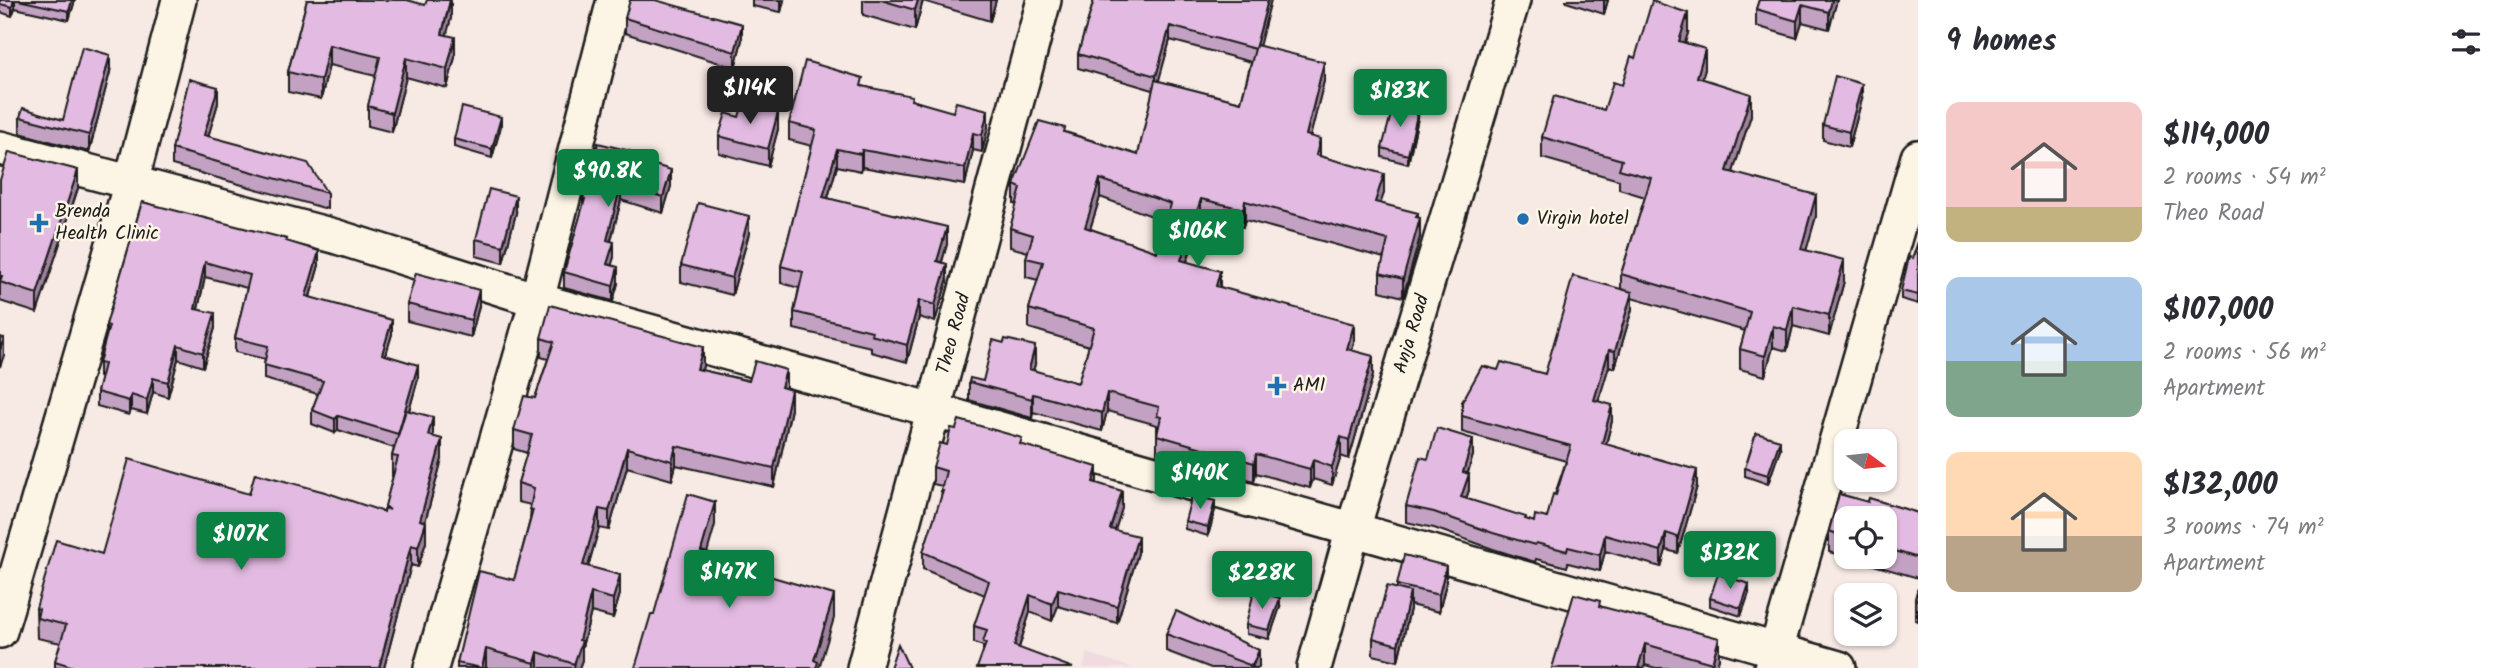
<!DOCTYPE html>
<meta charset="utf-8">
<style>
:root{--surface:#fff;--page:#f2f2f3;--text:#2b2b33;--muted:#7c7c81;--accent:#0b8043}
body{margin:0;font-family:Kalam,sans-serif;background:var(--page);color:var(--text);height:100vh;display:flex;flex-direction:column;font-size:26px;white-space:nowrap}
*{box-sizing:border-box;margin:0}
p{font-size:23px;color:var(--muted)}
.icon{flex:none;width:38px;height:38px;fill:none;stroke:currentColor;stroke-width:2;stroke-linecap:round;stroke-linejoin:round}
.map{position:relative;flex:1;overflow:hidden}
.sheet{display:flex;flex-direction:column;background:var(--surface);width:595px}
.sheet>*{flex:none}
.needle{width:46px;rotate:105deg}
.tools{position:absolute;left:1834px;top:429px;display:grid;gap:14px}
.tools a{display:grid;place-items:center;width:63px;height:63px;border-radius:14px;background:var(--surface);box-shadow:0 2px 5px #0004;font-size:35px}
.price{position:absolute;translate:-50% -60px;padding:0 16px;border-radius:7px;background:var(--accent);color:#fff;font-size:23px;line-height:46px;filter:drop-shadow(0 2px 4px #0008)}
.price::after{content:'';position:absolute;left:50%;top:42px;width:21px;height:16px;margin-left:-10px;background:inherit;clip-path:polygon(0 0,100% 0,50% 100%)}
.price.active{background:#222;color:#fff}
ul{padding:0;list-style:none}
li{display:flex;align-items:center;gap:21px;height:175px;padding:0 28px}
li span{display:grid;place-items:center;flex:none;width:196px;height:140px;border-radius:14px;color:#555}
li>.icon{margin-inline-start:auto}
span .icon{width:84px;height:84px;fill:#fffc;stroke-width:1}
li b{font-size:30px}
h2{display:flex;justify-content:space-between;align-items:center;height:84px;padding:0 28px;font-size:30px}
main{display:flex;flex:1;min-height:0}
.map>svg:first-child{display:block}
.built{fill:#f1dbe3}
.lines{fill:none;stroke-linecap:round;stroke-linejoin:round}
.minor-casing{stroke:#1c1c1c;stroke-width:38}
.minor{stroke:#fcf5e5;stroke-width:33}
.wall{fill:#c3a1c2;stroke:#1c1c1c;stroke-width:2;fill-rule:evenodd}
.shaded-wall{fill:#9f839e;stroke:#1c1c1c;stroke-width:2}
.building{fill:#e3bbe2;stroke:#1c1c1c;stroke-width:2;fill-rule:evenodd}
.poi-dot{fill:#1f6fb2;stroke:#fcf5e5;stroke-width:2.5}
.labels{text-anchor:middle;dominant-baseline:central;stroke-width:5;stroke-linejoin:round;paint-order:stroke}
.poi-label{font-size:19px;fill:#1c1c1c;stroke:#fcf5e5;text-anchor:start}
.street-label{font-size:19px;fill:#1c1c1c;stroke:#fcf5e5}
</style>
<main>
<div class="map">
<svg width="1918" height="668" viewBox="0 0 1918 668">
<rect width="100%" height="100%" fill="#f7e9e4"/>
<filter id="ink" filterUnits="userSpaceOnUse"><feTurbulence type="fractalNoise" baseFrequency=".0143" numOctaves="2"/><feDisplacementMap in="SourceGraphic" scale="14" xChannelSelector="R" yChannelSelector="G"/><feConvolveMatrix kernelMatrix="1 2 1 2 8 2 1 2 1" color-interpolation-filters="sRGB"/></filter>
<g filter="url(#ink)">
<path class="built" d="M1087 653 1133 668H1083Z"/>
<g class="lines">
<defs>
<g id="minor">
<path d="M0 148 334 236 537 300 933 410 1839 668"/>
<path d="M0 631 131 183 179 0"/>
<path d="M431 668 537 300 614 0"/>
<path id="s1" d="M864 668 1044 0"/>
<path id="s2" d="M1314 668 1353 529 1513 0"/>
<path d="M1771 668 1918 157"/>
</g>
</defs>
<use href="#minor" class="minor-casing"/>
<use href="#minor" class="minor"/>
</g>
<path class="wall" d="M0 0H75L69 20 15 8 12 16 0 12Z
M307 0 451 18 446 35 455 57 447 88 406 77 392 132 368 126V106L376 76 329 65 321 99 288 92V72Z
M752 0H784L781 12 752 6Z
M863 0H996L990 21 923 1 915 30 863 15Z
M1094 0 1259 46 1324 81 1310 136 1320 156 1384 193 1380 203 1418 218 1420 237 1403 297 1380 291V273L1384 258 1245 220 1243 227 1201 218 1187 262 1220 287 1354 342 1351 351 1373 375 1349 459 1341 456 1332 485 1313 479 1310 488 1256 473 1254 481 1157 454V425L1107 411 1102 431 1033 412 1032 418 969 400V382L983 381 1035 364 1033 371 1078 383 1089 346 1029 328V309L1038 280 1026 277V258L1028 252 1010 247V228L1017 205 1014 204V185L1065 132 1138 155 1153 90 1078 68V54ZM1170 40 1251 62 1241 102 1158 81ZM1100 197 1166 221 1157 252 1090 229Z
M1566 0H1608L1604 14 1566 2Z
M1759 0H1837L1829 29 1802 22 1797 38 1756 26V9Z
M625 18 742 40 735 68 625 33Z
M1688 33 1685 42 1705 69 1702 79 1751 115 1733 172 1816 216 1806 250 1844 281 1829 336 1793 326 1787 351 1773 347 1765 376 1740 369V349L1745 331 1632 298V309L1615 368 1609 366 1598 401 1612 421 1606 444 1697 486 1678 553 1666 550 1661 567 1605 551 1600 571 1568 563 1567 567 1536 559 1535 562 1493 549 1434 528 1406 522V506L1428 459 1473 455 1468 473 1469 490 1466 499 1534 522 1547 518 1566 461 1462 432V402L1498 370 1545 374 1621 289V274L1645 197 1619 189V180L1542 158V137L1604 110 1622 85 1635 58Z
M110 72 89 152 20 133V117L63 120Z
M863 86 912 100 988 127 982 152 973 150 965 185 862 167 861 171 837 166 828 198 947 244 942 262 947 281 935 322 919 317 907 362 871 352V347L794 329V312L799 288 781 283V266L812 146 789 140V123Z
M1862 99 1849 147 1823 140V125Z
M218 103 208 136 327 193V209L172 165V149Z
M739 117 778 129 768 166 719 153V136Z
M1418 118 1408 164 1382 157V148Z
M501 126 492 158 454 147V139Z
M630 157 671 186 663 213 621 200 611 241 614 257 611 265 618 283 613 301 564 288V272L583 207V199Z
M0 180 78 188 37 313 0 301Z
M142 202 287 242 319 265 310 297 392 334 385 355 418 379 409 411 433 437 442 459 425 522 426 542 418 567 411 565 384 668H55V661L61 643 37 638 36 608 102 554 249 494 384 512 393 476H392V456L394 448 338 430 335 433 312 424V410L318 394 264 379V365L265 359 235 352V338L247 288 205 277 198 309 215 328 203 367 178 359 168 397 153 392 147 414 131 410 129 415 97 406V392L101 378 99 377V363L106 337V325Z
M516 213 503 263 476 256V239Z
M749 233 732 295 681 282V265Z
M1918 242V304L1901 299V291Z
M407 304 479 306 471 337 407 321Z
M541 338 703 366 701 370 786 389 791 409 774 487 676 465 672 480 627 467 609 530 599 528 588 567 620 594 613 618 591 612 582 647V660L579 668H457V663L514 580 530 520 531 505 518 502V483L527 453 514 449V430L535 398 548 359 541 357Z
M947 445H1022L1097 484 1122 508 1115 530 1138 553 1117 623 1058 606 1052 621 1030 612 1019 648 983 651V646L974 643V626L985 595 923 569V552L941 499 942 486 933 484V467Z
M1780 449 1768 484 1745 476V468Z
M1839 494 1868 502 1869 498 1918 513V578L1829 552V531ZM1846 518H1885V556H1846Z
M1215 510 1208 536 1185 529V521Z
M1446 583 1439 612 1410 605V609L1398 661 1373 655V638L1397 589V585Z
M1918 588V621L1915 620V599Z
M1749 593 1741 616 1710 606V598Z
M1600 606 1719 658 1716 668H1656L1645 665Z
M1280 607 1269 639 1246 634V625Z
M1166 634 1259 666 1258 668H1211L1166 651Z"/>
<path class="shaded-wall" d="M15 0V8L12 16V7Z
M72 0H75L69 20V11Z
M451 0V18L442 53V34Z
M781 0H784L781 12Z
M918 0H923L915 30V10Z
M990 0H996L990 21Z
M1268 0H1271L1255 63V49Z
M1604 0H1608L1604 14Z
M1832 0H1837L1829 29V12Z
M1802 5V22L1797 38V21Z
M1688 13V33L1679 61V41Z
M742 24V40L735 68V52Z
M1170 26V40L1156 91V76Z
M455 37V57L447 88V69Z
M329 45V65L321 99V80Z
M1705 49V69L1697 97V77Z
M110 55V72L89 152V135Z
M406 58V77L392 132V113Z
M1324 62V81L1306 154V135Z
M1862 84V99L1849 147V132Z
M218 87V103L204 151V135Z
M1751 94V115L1727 191V171Z
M988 110V127L982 152V135Z
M1418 110V118L1408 164V155Z
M778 112V129L768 166V149Z
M501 117V126L492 158V149Z
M973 133V150L965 185V168Z
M1320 139V158L1316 155Z
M837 149V166L823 214V197Z
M862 150V167L861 171V154Z
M78 170V188L37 313V294Z
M671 170V186L663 213V197Z
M1384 174V193L1375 220V202Z
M1100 179V197L1085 245V227Z
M621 184V200L607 255V240Z
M1816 195V216L1801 269V249Z
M516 196V213L503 263V246Z
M1201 199V218L1181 279V260Z
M1245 201V220L1243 227V209Z
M1418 213V228L1420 218V237L1403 297V279Z
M749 216V233L732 295V278Z
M947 227V244L937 278V261Z
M614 242V257L607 280V264Z
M319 251V265L306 310V296Z
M1844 260V281L1829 336V315Z
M205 262V277L195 323V309Z
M947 264V281L935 322V305Z
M618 267V283L613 301V286Z
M1220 271V290L1216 286Z
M479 290V306L471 337V320Z
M1632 292V309L1615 368V351Z
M919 300V317L907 362V345Z
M1793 306V326L1787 351V330Z
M215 313V328L203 367V353Z
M392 320V334L382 368V354Z
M1354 324V342L1347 368V349Z
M1773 326V347L1765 376V356Z
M4 338V355L0 367V350Z
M178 345V359L168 397V382Z
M1035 346V364L1029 388V369Z
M703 347V366L697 388V369Z
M1609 350V366L1594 416V400Z
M1373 356V375L1349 459V440Z
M418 365V379L398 449V434Z
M786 370V389L781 387Z
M153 378V392L147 414V400Z
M791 390V409L774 487V468Z
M1107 393V411L1102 431V413Z
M1033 394V412L1032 418V399Z
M131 395V410L129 415V401Z
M1612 405V421L1602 459V443Z
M338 416V430L335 433V419Z
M433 417V437L428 435Z
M1341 437V456L1332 485V467Z
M442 439V459L420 540V520Z
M1473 439V455L1463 488V472Z
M1780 440V449L1768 484V475Z
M676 446V465L672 480V461Z
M627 448V467L609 530V511Z
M1256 454V473L1254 481V463Z
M1313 460V479L1310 488V469Z
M1097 467V483L1093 482Z
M1697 470V486L1678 553V537Z
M1469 474V490L1461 514V497Z
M1122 491V508L1110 546V529Z
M1215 501V510L1208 536V527Z
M715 502V525L701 574V551Z
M599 509V528L583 584V565Z
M426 522V542L418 567V547Z
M1666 533V550L1661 567V551Z
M1605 535V551L1600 571V555Z
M1138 536V553L1117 623V606Z
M411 545V565L384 668H379Z
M1446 566V583L1439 612V595Z
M620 575V594L613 618V599Z
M1749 584V593L1741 616V608Z
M1058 589V606L1052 621V604Z
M1410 592V609L1398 661V645Z
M591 593V612L582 647V660L579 668H574L579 640Z
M834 595V618L819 668H814V660Z
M1030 595V612L1014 663V646Z
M1280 598V607L1269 639V630Z
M1719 638V658L1716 668H1712V663Z
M1645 644V665L1644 668H1638Z
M486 649V668H482Z
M1259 650V666L1258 668H1252Z
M538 652V668H535V663Z"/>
<path class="building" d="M0 0H14L12 7 0 4Z
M18 0H72L69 11Z
M307 0H407L425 5 427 0H450L442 34 455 37 447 69 406 58 392 113 368 106 380 57 329 45 321 80 288 72Z
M630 0H655L742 24 735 52 625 18Z
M881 0H918L915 10Z
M1094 0H1268L1255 49 1170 26 1156 76 1078 54Z
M1759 0H1832L1829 12 1802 5 1797 21 1756 9Z
M1652 1 1688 13 1679 41 1705 49 1697 77 1751 94 1727 171 1816 195 1801 249 1844 260 1829 315 1793 306 1787 330 1773 326 1765 356 1740 349 1750 312 1621 274 1651 178 1619 169 1622 160 1542 137 1554 96 1604 110 1613 82 1622 85 1631 56 1635 58Z
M1256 45 1324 62 1306 135 1320 139 1316 155 1384 174 1375 202 1418 213 1416 217 1420 218 1403 279 1380 273 1388 240 1245 201 1243 209 1201 199 1181 260 1220 271 1216 286 1354 324 1347 349 1373 356 1349 440 1341 437 1332 467 1313 460 1310 469 1256 454 1254 463 1157 435 1161 417 1157 416 1159 407 1107 393 1102 413 1033 394 1032 399 969 382 970 378 983 381 993 340 1004 343 1005 339 1035 346 1029 369 1078 383 1094 328 1029 309 1043 262 1026 258 1033 235 1010 228 1021 188 1014 185 1039 121 1065 128 1064 132 1138 155 1155 80 1241 102ZM1100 179 1171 204 1157 252 1085 227Z
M82 47 110 55 89 135 20 117 23 108 63 120Z
M805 61 863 78 861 86 912 96 911 100 953 112 956 102 988 110 982 135 973 133 965 168 862 150 861 154 837 149 823 197 947 227 937 261 947 264 935 305 919 300 907 345 871 335 872 331 794 312 803 272 781 266 816 130 789 123Z
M1835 76 1862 84 1849 132 1823 125Z
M189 79 218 87 204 135 308 163 327 193 172 149Z
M743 103 778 112 768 149 719 136 726 113 739 117Z
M1394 103 1418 110 1408 155 1382 148Z
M462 107 501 117 492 149 454 139Z
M598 143 630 151 628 157 671 170 663 197 621 184 607 240 614 242 607 264 618 267 613 286 564 272 585 199H583Z
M9 152 78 170 37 294 0 282 2 276H0V180Z
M489 189 516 196 503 246 476 239Z
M142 202 287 239 286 241 319 251 306 296 392 320 382 354 418 365 398 434 338 416 335 419 312 410 323 381 264 365 268 346 235 338 250 275 205 262 195 309 215 313 203 353 178 345 168 382 153 378 147 400 131 395 129 401 97 392 104 364 99 363 109 326 106 325Z
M698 203 749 216 732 278 681 265Z
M1918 242V295L1901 291 1909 257 1913 258Z
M416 273 479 290 471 320 407 304Z
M1573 276 1632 292 1615 351 1609 350 1594 400 1612 405 1602 443 1697 470 1678 537 1666 533 1661 551 1605 535 1600 555 1568 547 1567 551 1536 543 1535 545 1493 533 1434 512 1406 506 1420 457 1428 459 1437 428 1473 439 1463 472 1469 474 1461 497 1526 517 1525 519 1534 522 1535 515 1547 518 1553 494 1556 495 1571 446 1462 416V402L1482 366 1498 370 1501 362 1545 374Z
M550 305 703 347 697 369 749 381 755 361 786 370 781 387 791 390 774 468 676 446 672 461 627 448 609 511 599 509 583 565 620 575 613 599 591 593 579 640 582 641 574 664 538 652 535 663 486 649 482 668 457 663 479 571 514 580 533 510 530 509 534 488 518 483 532 435 514 430 524 396 535 398 554 342 541 338Z
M0 337 4 338 0 350Z
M406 410 433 417 428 435 442 439 420 520 426 522 418 547 411 545 379 668H77L55 661 66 625 37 618 39 609 36 608 56 540 102 554 129 459 249 494 255 473 325 492 384 512 385 508 390 510 385 506 398 457 392 456Z
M959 420 1022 438 1020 444 1097 467 1093 482 1122 491 1110 529 1138 536 1117 606 1058 589 1052 604 1030 595 1014 646 1073 668H977L986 643 983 642 987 630 974 626 989 581 923 552 943 491H941L946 471 933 467 940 443 947 445 951 428 956 429Z
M1756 433 1780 440 1768 475 1745 468Z
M688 494 715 502 701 551 760 569 759 573 834 595 814 660 818 662 816 668H635L651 614H654Z
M1839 494 1868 502 1869 498 1918 513 1917 520H1918V558L1885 548V518H1846V537L1829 531Z
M1192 495 1215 501 1208 527 1185 521Z
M1404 555 1446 566 1439 595 1397 585Z
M1718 574 1749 584 1741 608 1710 598Z
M1387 586 1410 592 1398 645 1373 638Z
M1918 588V600L1915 599Z
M1254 591 1280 598 1269 630 1246 625Z
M1574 594 1600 601 1599 606 1719 638 1712 663 1645 644 1638 668H1552Z
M1176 611 1259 650 1252 666 1166 634Z
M898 644 909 668H890Z"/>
</g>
<g class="poi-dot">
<circle cx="1523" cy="219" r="7"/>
<path d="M35.5 212.5h7v7h7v7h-7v7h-7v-7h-7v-7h7z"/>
<path d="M1273.5 375.5h7v7h7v7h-7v7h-7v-7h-7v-7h7z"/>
</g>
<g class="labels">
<g class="poi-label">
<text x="55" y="212">Brenda<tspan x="55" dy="22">Health Clinic</tspan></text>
<text x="1537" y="219">Virgin hotel</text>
<text x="1293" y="386">AMI</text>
</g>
<g class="street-label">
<text stroke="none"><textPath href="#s1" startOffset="346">Theo Road</textPath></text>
<text stroke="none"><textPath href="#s2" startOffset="348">Anja Road</textPath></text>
</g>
</g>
</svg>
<div class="tools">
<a><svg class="needle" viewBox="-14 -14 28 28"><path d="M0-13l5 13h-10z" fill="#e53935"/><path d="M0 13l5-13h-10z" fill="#7c7c81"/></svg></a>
<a><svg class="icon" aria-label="locate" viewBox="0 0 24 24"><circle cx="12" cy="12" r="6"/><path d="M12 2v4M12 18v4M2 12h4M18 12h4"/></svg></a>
<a><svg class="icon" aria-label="layers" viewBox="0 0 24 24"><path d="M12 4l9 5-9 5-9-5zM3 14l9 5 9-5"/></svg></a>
</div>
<b class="price active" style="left:750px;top:126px">$114K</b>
<b class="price" style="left:1400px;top:129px">$183K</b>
<b class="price" style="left:608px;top:209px">$90.8K</b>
<b class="price" style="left:1198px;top:269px">$106K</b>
<b class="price" style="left:1200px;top:511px">$140K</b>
<b class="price" style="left:241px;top:572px">$107K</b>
<b class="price" style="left:1730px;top:591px">$132K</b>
<b class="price" style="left:729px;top:610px">$147K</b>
<b class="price" style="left:1262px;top:611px">$228K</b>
</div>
<section class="sheet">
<h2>9 homes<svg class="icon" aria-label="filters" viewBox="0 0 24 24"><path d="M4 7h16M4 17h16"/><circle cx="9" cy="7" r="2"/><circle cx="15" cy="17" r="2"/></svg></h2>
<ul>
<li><span style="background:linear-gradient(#f6c9c9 75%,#c2b280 0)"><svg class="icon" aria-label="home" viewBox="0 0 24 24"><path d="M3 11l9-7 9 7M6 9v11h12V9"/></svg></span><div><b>$114,000</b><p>2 rooms · 54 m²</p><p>Theo Road</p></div></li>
<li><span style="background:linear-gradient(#a9c7e8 60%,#7fa58c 0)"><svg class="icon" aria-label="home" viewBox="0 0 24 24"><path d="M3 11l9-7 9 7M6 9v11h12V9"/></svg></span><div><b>$107,000</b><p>2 rooms · 56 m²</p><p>Apartment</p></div></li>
<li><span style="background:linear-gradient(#ffd9b3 60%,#b9a48a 0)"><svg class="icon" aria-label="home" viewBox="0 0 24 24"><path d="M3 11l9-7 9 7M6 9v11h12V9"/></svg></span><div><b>$132,000</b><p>3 rooms · 74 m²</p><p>Apartment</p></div></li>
</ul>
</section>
</main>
